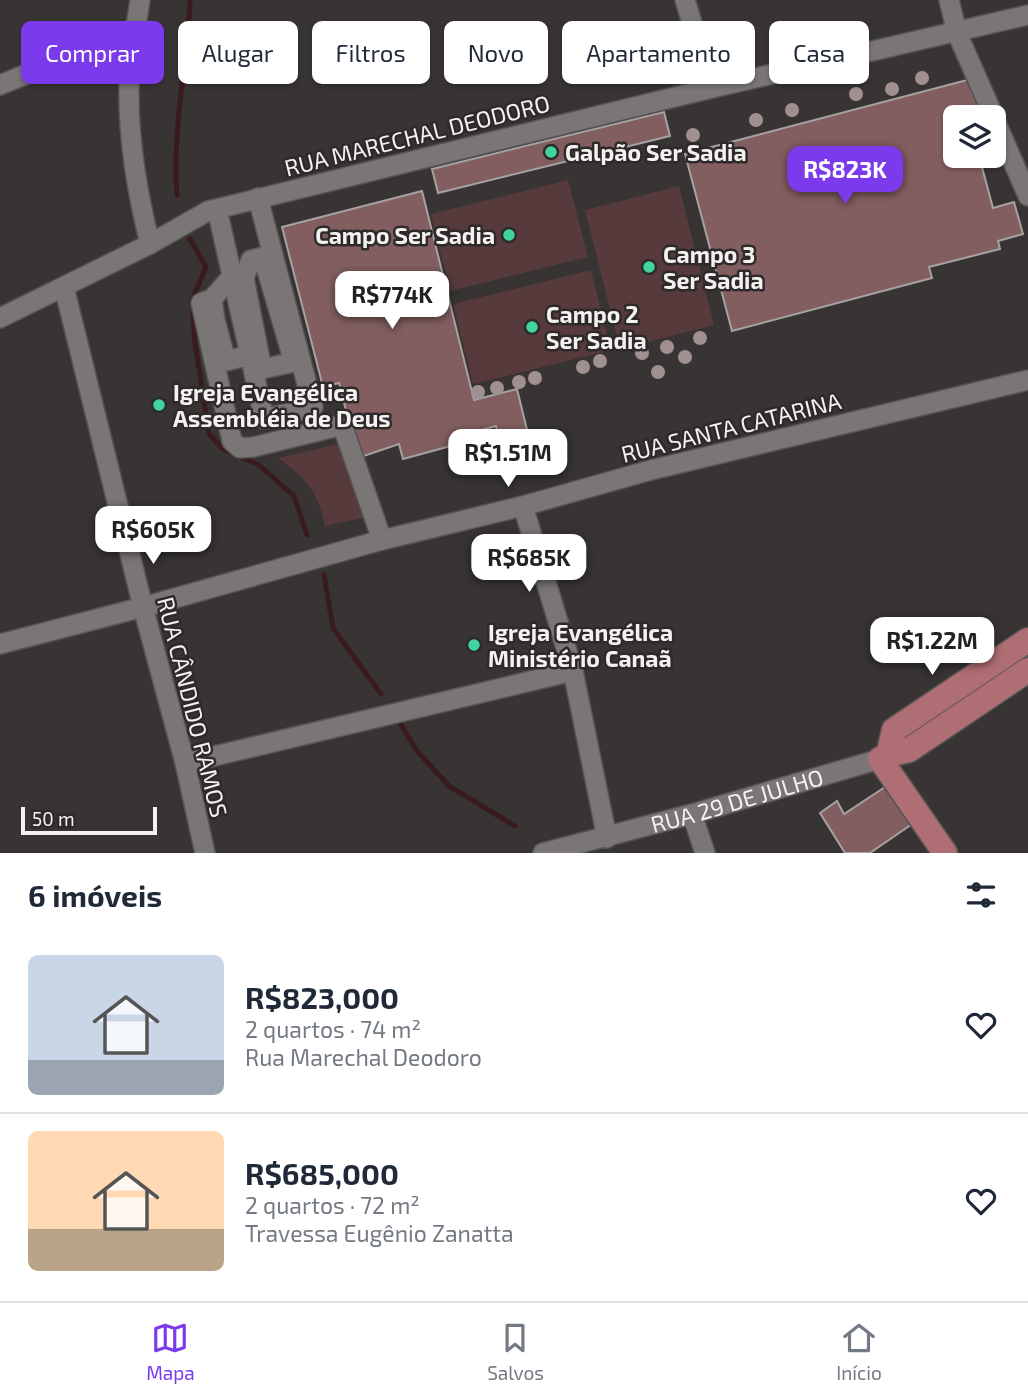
<!DOCTYPE html>
<html lang="pt">
<meta charset="utf-8">
<style>
:root{--surface:#fff;--page:#f2f2f3;--text:#1f2937;--muted:#747a83;--line:#e0e1e3;--accent:#7c3aed}
body{margin:0;font-family:"Exo 2",sans-serif;background:var(--page);color:var(--text);height:100vh;display:flex;flex-direction:column;font-size:26px;white-space:nowrap}
*{box-sizing:border-box;margin:0}
p{font-size:23px;color:var(--muted)}
.icon{flex:none;width:38px;height:38px;fill:none;stroke:currentColor;stroke-width:2;stroke-linecap:round;stroke-linejoin:round}
.map{position:relative;height:853px;overflow:hidden}
.details{display:flex;flex-direction:column;background:var(--surface);flex:1}
.details>*{flex:none}
.hud{position:absolute;left:21px;top:21px;width:987px;height:63px;display:flex;gap:14px}
.controls{position:absolute;left:943px;top:105px;display:grid;gap:14px}
.controls a{display:grid;place-items:center;width:63px;height:63px;border-radius:10px;background:var(--surface);box-shadow:0 2px 5px #0004;font-size:35px}
.scale{position:absolute;left:21px;bottom:18px;width:136px;box-sizing:border-box;padding-left:7px;border:4px solid #f4f1f1;border-top:0;font-size:19px;line-height:24px;white-space:nowrap;color:#f4f1f1;-webkit-text-stroke:5px #2e2a2a;paint-order:stroke}
.price{position:absolute;translate:-50% -60px;padding:0 16px;border-radius:14px;background:#fff;color:#222;font-size:23px;line-height:46px;filter:drop-shadow(0 2px 4px #0008)}
.price::after{content:'';position:absolute;left:50%;top:42px;width:21px;height:16px;margin-left:-10px;background:inherit;clip-path:polygon(0 0,100% 0,50% 100%)}
.price.selected{background:var(--accent);color:#fff}
ul{padding:0;list-style:none}
li{display:flex;align-items:center;gap:21px;height:175px;padding:0 28px}
li+li{border-top:2px solid var(--line)}
li span{display:grid;place-items:center;flex:none;width:196px;height:140px;border-radius:10px;color:#555}
li>.icon{margin-inline-start:auto}
span .icon{width:84px;height:84px;fill:#fffc;stroke-width:1}
li b{font-size:30px}
h2{display:flex;justify-content:space-between;align-items:center;height:84px;padding:0 28px;font-size:30px}
.tag{padding:0 24px;border-radius:10px;background:var(--surface);box-shadow:0 2px 5px #0004;font-size:24px;line-height:63px}
.tag.selected{background:var(--accent);color:#fff}
.menu{display:flex;justify-content:space-around;align-items:center;height:98px;border-top:2px solid var(--line);background:var(--surface);font-size:19px;color:var(--muted)}
.menu a{display:grid;justify-items:center;gap:4px}
.menu .selected{color:var(--accent)}
.map>svg:first-child{display:block}
.green{fill:#563a3c}
.lines{fill:none;stroke-linecap:round;stroke-linejoin:round}
.stream{stroke:#391b1e;stroke-width:5}
.building{fill:#825e60;stroke:#a7a2a2;stroke-width:2}
.minor-casing{stroke:#565353;stroke-width:22}
.major-casing{stroke:#565353;stroke-width:27}
.minor{stroke:#7b7676;stroke-width:19}
.major{stroke:#af6d74;stroke-width:24}
.tree{fill:#a19091}
.poi-dot{fill:#41d4a1;stroke:#2e2a2a;stroke-width:2.5}
.labels{text-anchor:middle;dominant-baseline:central;stroke-width:5;stroke-linejoin:round;paint-order:stroke}
.street-label{font-size:23px;fill:#f4f1f1;stroke:#2e2a2a}
.poi-label{font-size:23px;font-weight:bold;fill:#f4f1f1;stroke:#2e2a2a;text-anchor:start}
</style>
<div class="map">
<svg width="1028" height="853" viewBox="0 0 1028 853">
<rect width="100%" height="100%" fill="#383434"/>
<path class="green" d="M568 180 588 257 450 291 431 214Z
M679 186 714 325 620 349 585 210Z
M591 270 611 350 473 384 453 304Z
M346 442 363 518 325 526C317 489 307 480 278 458Z"/>
<g class="lines">
<path class="stream" d="M177 195C172 130 187 65 190 0
M190 239 206 267 192 300 195 343 209 434 223 449 259 465 294 496 307 535
M324 575 333 628 381 694
M398 720 417 751 449 786 515 826"/>
</g>
<path class="building" d="M971 79 981 117H956V156H979L993 208 1014 202 1023 234 998 241 1000 249 929 267 932 278 732 331 685 154Z
M664 112 670 136 438 193 432 169Z
M422 191 474 400 517 389 530 442 501 449 496 426 482 430 484 437 403 459 399 444 358 458 339 383 323 387 282 227Z
M885 787 912 824 870 853H845L820 813 837 801 844 814Z"/>
<g class="lines">
<defs>
<g id="minor">
<path d="M140 0C136 28 130 58 129 87 128 141 137 192 150 244"/>
<path d="M685 0 712 88"/>
<path d="M949 0 957 33 994 117"/>
<path d="M0 85 136 29"/>
<path d="M994 118 1028 196"/>
<path d="M217 209 248 346 250 355 226 361 215 320 212 299 227 282 244 278"/>
<path d="M263 257 294 362 262 369 244 278 251 260Z"/>
<path d="M64 287 143 607 185 763 205 853"/>
<path d="M212 299 201 303 232 441 240 448 253 447 339 426 344 430 382 540"/>
<path d="M0 318 150 244 208 211 712 88 1028 15"/>
<path d="M250 355 264 419 313 407 258 198"/>
<path d="M523 506 573 671 607 838"/>
<path d="M0 644 143 607 382 540 523 506 651 470 1028 380"/>
<path d="M185 763 573 671"/>
<path d="M692 814 705 853"/>
<path id="s1" d="M543 853 692 814 880 759"/>
</g>
<path id="major" d="M888 755 894 730 1028 640
M945 853 880 759 888 755 909 750 1028 670"/>
</defs>
<use href="#minor" class="minor-casing"/>
<use href="#major" class="major-casing"/>
<use href="#minor" class="minor"/>
<use href="#major" class="major"/>
</g>
<g class="tree">
<circle cx="922" cy="78" r="7"/>
<circle cx="892" cy="89" r="7"/>
<circle cx="856" cy="94" r="7"/>
<circle cx="792" cy="110" r="7"/>
<circle cx="756" cy="120" r="7"/>
<circle cx="693" cy="135" r="7"/>
<circle cx="700" cy="338" r="7"/>
<circle cx="667" cy="347" r="7"/>
<circle cx="642" cy="353" r="7"/>
<circle cx="685" cy="357" r="7"/>
<circle cx="600" cy="361" r="7"/>
<circle cx="583" cy="367" r="7"/>
<circle cx="658" cy="372" r="7"/>
<circle cx="535" cy="378" r="7"/>
<circle cx="519" cy="382" r="7"/>
<circle cx="497" cy="388" r="7"/>
<circle cx="478" cy="392" r="7"/>
</g>
<g class="poi-dot">
<circle cx="551" cy="152" r="7"/>
<circle cx="509" cy="235" r="7"/>
<circle cx="649" cy="267" r="7"/>
<circle cx="532" cy="327" r="7"/>
<circle cx="159" cy="405" r="7"/>
<circle cx="474" cy="645" r="7"/>
</g>
<g class="labels">
<g class="street-label">
<text transform="translate(417 135) rotate(-14)">RUA MARECHAL DEODORO</text>
<text transform="translate(731 427) rotate(-14)">RUA SANTA CATARINA</text>
<text transform="translate(193 707) rotate(76)">RUA CÂNDIDO RAMOS</text>
<text stroke="none"><textPath href="#s1" startOffset="201">RUA 29 DE JULHO</textPath></text>
</g>
<g class="poi-label">
<text x="565" y="152">Galpão Ser Sadia</text>
<text x="495" y="235" text-anchor="end">Campo Ser Sadia</text>
<text x="663" y="254">Campo 3<tspan x="663" dy="26">Ser Sadia</tspan></text>
<text x="546" y="314">Campo 2<tspan x="546" dy="26">Ser Sadia</tspan></text>
<text x="173" y="392">Igreja Evangélica<tspan x="173" dy="26">Assembléia de Deus</tspan></text>
<text x="488" y="632">Igreja Evangélica<tspan x="488" dy="26">Ministério Canaã</tspan></text>
</g>
</g>
</svg>
<div class="controls">
<a><svg class="icon" aria-label="layers" viewBox="0 0 24 24"><path d="M12 4l9 5-9 5-9-5zM3 14l9 5 9-5"/></svg></a>
</div>
<div class="scale">50 m</div>
<b class="price selected" style="left:845px;top:206px">R$823K</b>
<b class="price" style="left:392px;top:331px">R$774K</b>
<b class="price" style="left:508px;top:489px">R$1.51M</b>
<b class="price" style="left:153px;top:566px">R$605K</b>
<b class="price" style="left:529px;top:594px">R$685K</b>
<b class="price" style="left:932px;top:677px">R$1.22M</b>
<div class="hud">
<a class="tag selected">Comprar</a>
<a class="tag">Alugar</a>
<a class="tag">Filtros</a>
<a class="tag">Novo</a>
<a class="tag">Apartamento</a>
<a class="tag">Casa</a>
</div>
</div>
<section class="details">
<h2>6 imóveis<svg class="icon" aria-label="filters" viewBox="0 0 24 24"><path d="M4 7h16M4 17h16"/><circle cx="9" cy="7" r="2"/><circle cx="15" cy="17" r="2"/></svg></h2>
<ul>
<li><span style="background:linear-gradient(#c9d6e8 75%,#9aa5b1 0)"><svg class="icon" aria-label="home" viewBox="0 0 24 24"><path d="M3 11l9-7 9 7M6 9v11h12V9"/></svg></span><div><b>R$823,000</b><p>2 quartos · 74 m²</p><p>Rua Marechal Deodoro</p></div><svg class="icon" aria-label="heart" viewBox="0 0 24 24"><path d="M12 20l-8-8c-3-5 5-10 8-4 3-6 11-1 8 4z"/></svg></li>
<li><span style="background:linear-gradient(#ffd9b3 70%,#b9a48a 0)"><svg class="icon" aria-label="home" viewBox="0 0 24 24"><path d="M3 11l9-7 9 7M6 9v11h12V9"/></svg></span><div><b>R$685,000</b><p>2 quartos · 72 m²</p><p>Travessa Eugênio Zanatta</p></div><svg class="icon" aria-label="heart" viewBox="0 0 24 24"><path d="M12 20l-8-8c-3-5 5-10 8-4 3-6 11-1 8 4z"/></svg></li>
</ul>
</section>
<nav class="menu">
<a class="selected"><svg class="icon" aria-label="map" viewBox="0 0 24 24"><path d="M3 6l6-2 6 2 6-2v14l-6 2-6-2-6 2zM9 4v14M15 6v14"/></svg>Mapa</a>
<a><svg class="icon" aria-label="saved" viewBox="0 0 24 24"><path d="M7 4h10v16l-5-4-5 4z"/></svg>Salvos</a>
<a><svg class="icon" aria-label="home" viewBox="0 0 24 24"><path d="M3 11l9-7 9 7M6 9v11h12V9"/></svg>Início</a>
</nav>
